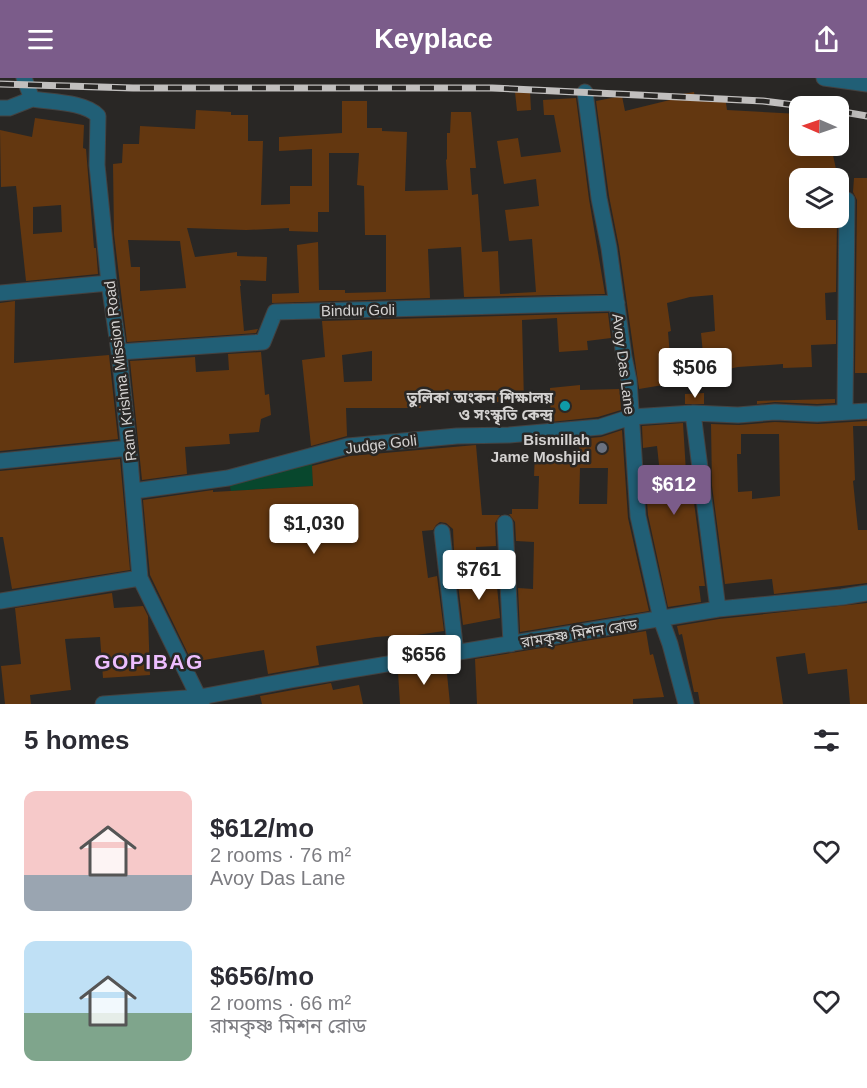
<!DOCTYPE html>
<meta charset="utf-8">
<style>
:root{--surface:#fff;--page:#f2f2f3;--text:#2b2b33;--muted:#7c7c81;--accent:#7b5c8a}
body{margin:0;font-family:Arial,"Noto Sans Bengali",sans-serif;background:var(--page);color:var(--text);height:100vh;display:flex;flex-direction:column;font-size:22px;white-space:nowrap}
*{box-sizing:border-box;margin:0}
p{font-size:20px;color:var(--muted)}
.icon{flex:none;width:33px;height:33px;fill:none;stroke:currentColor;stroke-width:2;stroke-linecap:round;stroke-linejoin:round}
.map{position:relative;height:626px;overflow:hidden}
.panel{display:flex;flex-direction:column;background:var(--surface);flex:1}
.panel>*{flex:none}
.needle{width:39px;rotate:272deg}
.fabs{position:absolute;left:789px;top:18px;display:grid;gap:12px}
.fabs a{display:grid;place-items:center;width:60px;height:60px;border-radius:12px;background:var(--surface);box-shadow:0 3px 15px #0003;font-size:30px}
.price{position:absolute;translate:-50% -51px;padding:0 14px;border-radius:6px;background:#fff;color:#222;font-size:20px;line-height:39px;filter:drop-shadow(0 2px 3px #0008)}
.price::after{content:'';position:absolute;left:50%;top:36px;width:18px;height:14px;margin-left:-9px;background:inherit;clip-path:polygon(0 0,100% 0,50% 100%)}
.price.current{background:var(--accent);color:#fff}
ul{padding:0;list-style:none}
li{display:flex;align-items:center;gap:18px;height:150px;padding:0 24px}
li span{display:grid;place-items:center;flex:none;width:168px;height:120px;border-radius:12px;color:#555}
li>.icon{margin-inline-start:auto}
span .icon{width:72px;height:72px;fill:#fffc;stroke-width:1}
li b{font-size:26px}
h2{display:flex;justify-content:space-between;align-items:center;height:72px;padding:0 24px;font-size:26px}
header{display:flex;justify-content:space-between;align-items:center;height:78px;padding:0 24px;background:var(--accent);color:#fff;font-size:27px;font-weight:600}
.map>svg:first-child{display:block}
.green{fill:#08472d}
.building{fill:#633710;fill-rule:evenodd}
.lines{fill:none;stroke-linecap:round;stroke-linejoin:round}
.minor-casing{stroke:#444241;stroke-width:17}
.minor{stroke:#215f76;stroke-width:15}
.rail-casing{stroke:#c1bfbe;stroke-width:7}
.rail{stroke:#292725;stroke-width:4.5;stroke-dasharray:14;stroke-linecap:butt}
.culture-dot{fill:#0f9aa8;stroke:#292725;stroke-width:2}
.worship-dot{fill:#6b7280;stroke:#292725;stroke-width:2}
.labels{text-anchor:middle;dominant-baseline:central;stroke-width:5;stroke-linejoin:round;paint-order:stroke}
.street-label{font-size:15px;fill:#d4d2d1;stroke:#292725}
.poi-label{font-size:15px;font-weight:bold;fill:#d4d2d1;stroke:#292725;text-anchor:end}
.district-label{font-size:21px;font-weight:bold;letter-spacing:1.5px;fill:#edbefe;stroke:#292725}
</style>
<header><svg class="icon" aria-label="menu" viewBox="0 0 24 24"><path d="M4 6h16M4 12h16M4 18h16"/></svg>Keyplace<svg class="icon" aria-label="share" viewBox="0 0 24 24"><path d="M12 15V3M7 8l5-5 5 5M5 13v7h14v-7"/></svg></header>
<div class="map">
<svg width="867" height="626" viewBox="0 0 867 626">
<rect width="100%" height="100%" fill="#292725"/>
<path class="green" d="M312 378 313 408 231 413 228 400Z"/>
<path class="building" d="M530 13 531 32 517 33 515 14Z
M694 14 695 19 725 18 727 32 800 36V68H831L838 100H797L800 115V140H837L836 214 825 215 826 242H836V266L811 267 812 289 783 290V286L738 289 705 296 701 255 715 253 713 217 690 219 667 225 671 253 668 254 670 278H663L669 306 639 311 619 169 609 118 596 23 622 18 625 33 678 20 677 17Z
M576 20 589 121 605 216 464 219 461 169 428 171 430 220 272 225V216L299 215 297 167 318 164 319 212H345V215L386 214V157H365L364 108 357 107 359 75H329V134H318V154L289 153V150L246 152 187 150 195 179 237 174V178L267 179 266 203 240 202 241 208H240L244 253 258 251 256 255 127 264 114 156 113 86 122 85 123 66H139L140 48 195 51 196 32 231 34V37H248V63H263L261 127 290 126V108H312V71L279 73V59L342 55V23H367V50H382V53L407 54 405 113 448 112 446 82 447 81V55H450L451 34H471L476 90H470L472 117 478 116 482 174 498 173 500 216 536 214 532 161 509 163 505 132 539 128 536 101 504 106 497 63 518 60 521 79 561 74 554 37H544L543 22ZM128 162 180 163 186 210 140 213V189H131Z
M35 40 84 47 83 70 86 71 94 170H96L98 196 26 203 16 108 1 109 0 52 32 59ZM61 127 62 154 33 156V129Z
M854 100H867V295H855L857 122 853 114Z
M15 223 14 285 109 277 118 361 0 373V225Z
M608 235 611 260 587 263 588 272 559 274 557 240 522 242 524 324H488V321L421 322V330H346L347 358 311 368 302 282 325 279 322 243ZM372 273V303L344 304 342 277Z
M261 274 265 317 269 316 271 337 261 341 259 354 229 356 230 366 185 369 187 396 142 402 130 283 195 279 196 294 229 292 228 276Z
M580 307V312L620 311 621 332 598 339 551 344 550 310Z
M704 315V326H685V316Z
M835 321V325L817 326 775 324 757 326V323Z
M867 343V348H853L855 402 853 403 858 452H867V505L774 516 772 501 725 506 712 408 711 346 739 347 775 344 818 346ZM741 356H779L780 418 752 421V413L738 414 737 376H741Z
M683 345 686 394H690L705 508H699L701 524 668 529 648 437 645 397 660 396 657 368 643 370 642 348Z
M622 352 628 440 649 533 520 554 518 510 533 511 534 464 516 463 515 444 509 436H512V431H538L539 398H534L535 376 579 377V361L601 359ZM580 390H608L607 426H579Z
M476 367 482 437H500L495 445 496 468 476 469V472L454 473 453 451 446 445 440 444 436 447 433 452 422 453 428 500 437 498 444 553 403 559 402 557 376 559 316 568 319 587 268 596 264 572 192 584 150 497 143 422 213 412V414L313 408 312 388 350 378Z
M120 381 130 492 12 511 3 459H0V393Z
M496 498 500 540 463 547 458 506Z
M112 515 114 530 143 528 148 538 150 597 103 600 100 559 65 561 71 612 30 617 31 626H5L1 588 21 586 15 530Z
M867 525V626H850L847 591 808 596 805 575 776 579 783 626H700L698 614H694L682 556 679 557 677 548 719 541Z
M646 553 650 577 653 576 664 619 633 621V626H477L475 581Z
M446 586 450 626H400L398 594Z
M331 605 333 612 359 607 363 626H262L260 618Z"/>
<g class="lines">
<defs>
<path id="minor" d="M24 0 32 21C51 24 86 24 98 38L97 87 109 205 119 274 129 370 140 500 202 626
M824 0 867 6
M585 14 599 120 609 170 624 279 629 303 638 438 661 541 670 566 686 626
M0 30H9L32 21
M0 215 109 205
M119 274 263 264 275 234 617 225
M845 333 847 122
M693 335 718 531
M0 383 129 370
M134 413 228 400 348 368 457 358 509 357 600 349 631 339 693 335 738 337 775 334 817 336 867 333
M505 445 511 566
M442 454 456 575
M0 523 140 500
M103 626 200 619 291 602 718 531 842 519 867 515"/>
</defs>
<use href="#minor" class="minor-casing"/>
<use href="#minor" class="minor"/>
<defs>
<path id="rail" d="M0 6 133 10H492L763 23 803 28
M838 33 867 38"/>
</defs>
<use href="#rail" class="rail-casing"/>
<use href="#rail" class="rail"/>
</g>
<circle class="culture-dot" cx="565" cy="328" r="6"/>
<circle class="worship-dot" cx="602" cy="370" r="6"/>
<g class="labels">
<g class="street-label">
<text transform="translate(358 232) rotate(-1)">Bindur Goli</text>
<text transform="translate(624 286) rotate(83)">Avoy Das Lane</text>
<text transform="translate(120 293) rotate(-97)">Ram Krishna Mission Road</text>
<text transform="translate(381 366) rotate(-7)">Judge Goli</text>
<text transform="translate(579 555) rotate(-9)">রামকৃষ্ণ মিশন রোড</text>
</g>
<g class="poi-label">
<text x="553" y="319">তুলিকা অংকন শিক্ষালয়<tspan x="553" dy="17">ও সংস্কৃতি কেন্দ্র</tspan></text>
<text x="590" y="361">Bismillah<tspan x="590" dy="17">Jame Moshjid</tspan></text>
</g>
<g class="district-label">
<text x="149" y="583">GOPIBAG</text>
</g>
</g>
</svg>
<div class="fabs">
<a><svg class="needle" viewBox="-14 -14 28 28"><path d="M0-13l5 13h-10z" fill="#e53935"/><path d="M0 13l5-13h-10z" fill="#7c7c81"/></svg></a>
<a><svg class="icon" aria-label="layers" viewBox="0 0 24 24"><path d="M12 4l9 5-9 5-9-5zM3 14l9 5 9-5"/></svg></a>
</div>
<b class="price" style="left:695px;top:321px">$506</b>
<b class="price current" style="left:674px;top:438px">$612</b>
<b class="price" style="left:314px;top:477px">$1,030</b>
<b class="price" style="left:479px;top:523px">$761</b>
<b class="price" style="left:424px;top:608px">$656</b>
</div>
<section class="panel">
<h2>5 homes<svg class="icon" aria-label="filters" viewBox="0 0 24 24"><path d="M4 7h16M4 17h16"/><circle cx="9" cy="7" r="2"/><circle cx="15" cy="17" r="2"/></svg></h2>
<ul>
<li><span style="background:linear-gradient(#f6c9c9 70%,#9aa5b1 0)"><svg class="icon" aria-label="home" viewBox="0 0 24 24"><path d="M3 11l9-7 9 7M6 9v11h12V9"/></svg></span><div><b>$612/mo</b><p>2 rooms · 76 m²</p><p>Avoy Das Lane</p></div><svg class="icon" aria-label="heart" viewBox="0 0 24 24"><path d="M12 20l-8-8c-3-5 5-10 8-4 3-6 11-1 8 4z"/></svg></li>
<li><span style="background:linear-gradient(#bfe0f5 60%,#7fa58c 0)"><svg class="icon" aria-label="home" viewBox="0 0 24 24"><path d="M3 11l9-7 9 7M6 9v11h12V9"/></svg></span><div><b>$656/mo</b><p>2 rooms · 66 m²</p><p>রামকৃষ্ণ মিশন রোড</p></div><svg class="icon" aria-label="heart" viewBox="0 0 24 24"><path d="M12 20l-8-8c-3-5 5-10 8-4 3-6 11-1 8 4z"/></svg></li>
</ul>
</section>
